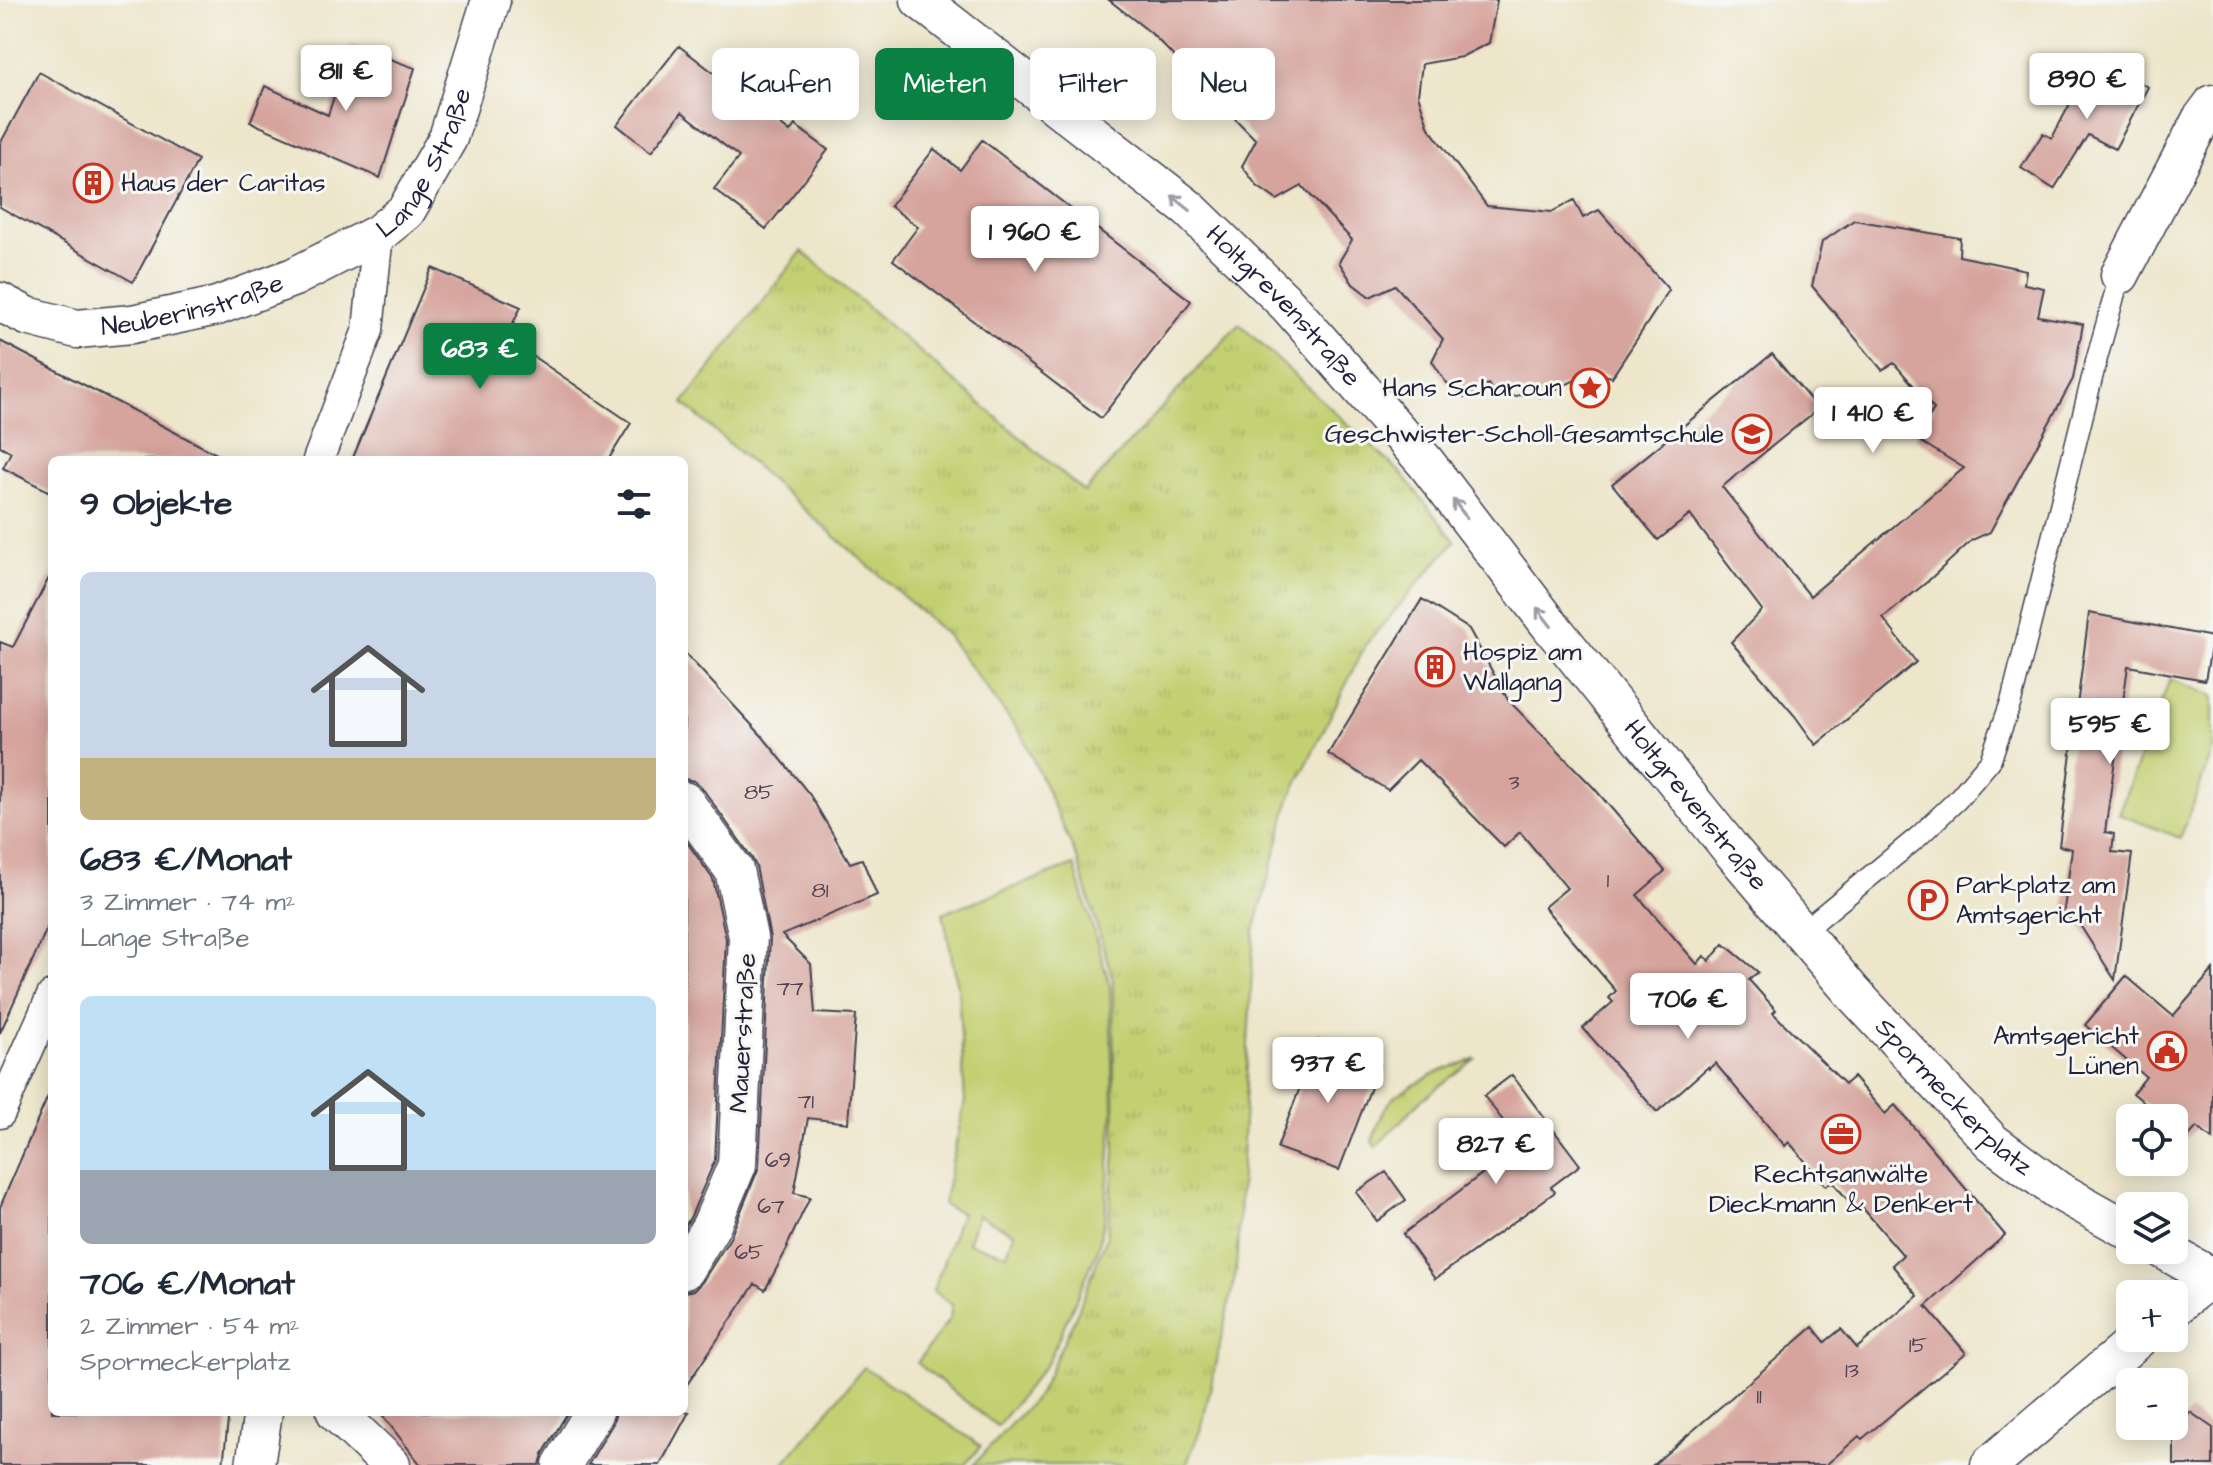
<!DOCTYPE html>
<html lang="de">
<meta charset="utf-8">
<style>
:root{--surface:#fff;--page:#f2f2f3;--text:#1f2937;--muted:#747a83;--accent:#0b8043}
body{margin:0;font-family:"Architects Daughter",sans-serif;background:var(--page);color:var(--text);height:100vh;display:flex;flex-direction:column;font-size:30px;white-space:nowrap}
*{box-sizing:border-box;margin:0}
p{font-size:26px;color:var(--muted)}
.icon{flex:none;width:44px;height:44px;fill:none;stroke:currentColor;stroke-width:2;stroke-linecap:round;stroke-linejoin:round}
.map{position:relative;flex:1;overflow:hidden}
.details{position:absolute;left:48px;top:456px;width:640px;height:960px;display:flex;flex-direction:column;background:var(--surface);border-radius:12px;box-shadow:0 4px 20px #0003}
.details>*{flex:none}
.banner{position:absolute;left:712px;top:48px;width:760px;height:72px;display:flex;gap:16px}
.buttons{position:absolute;left:2116px;top:1104px;display:grid;gap:16px}
.buttons a{display:grid;place-items:center;width:72px;height:72px;border-radius:12px;background:var(--surface);box-shadow:0 4px 20px #0003;font-size:40px}
.price{position:absolute;translate:-50% -68px;padding:0 18px;border-radius:8px;background:#fff;color:#222;font-size:26px;line-height:52px;filter:drop-shadow(0 2px 4px #0008)}
.price::after{content:'';position:absolute;left:50%;top:48px;width:24px;height:18px;margin-left:-12px;background:inherit;clip-path:polygon(0 0,100% 0,50% 100%)}
.price.on{background:var(--accent);color:#fff}
ul{padding:0;list-style:none}
li{display:grid;align-content:center;gap:16px;height:424px;padding:0 32px}
li span{display:grid;place-items:center;height:248px;border-radius:12px;color:#555}
li>.icon{margin-inline-start:auto}
span .icon{width:144px;height:144px;fill:#fffc;stroke-width:1}
li b{font-size:34px}
h2{display:flex;justify-content:space-between;align-items:center;height:96px;padding:0 32px;font-size:34px}
.chip{padding:0 28px;border-radius:12px;background:var(--surface);box-shadow:0 4px 20px #0003;font-size:28px;line-height:72px}
.chip.on{background:var(--accent);color:#fff}
.map>svg:first-child{display:block}
.grass{fill:url(#grass-tufts);stroke:#727956;stroke-width:2}
.garden{fill:#c3d072;stroke:#727956;stroke-width:2;fill-rule:evenodd}
.building{fill:#d6a49d}
.lines{fill:none;stroke-linecap:round;stroke-linejoin:round}
.service-casing{stroke:#403f51;stroke-width:23}
.pedestrian-casing{stroke:#403f51;stroke-width:33}
.minor-casing{stroke:#403f51;stroke-width:41}
.service{stroke:#fff;stroke-width:20}
.pedestrian{stroke:#fff;stroke-width:30}
.minor{stroke:#fff;stroke-width:38}
.oneway{stroke:#9c9ca7}
.labels{text-anchor:middle;dominant-baseline:central;stroke-width:6;stroke-linejoin:round;paint-order:stroke}
.number-label{font-size:22px;fill:#4f4254}
.street-label{font-size:26px;fill:#22223b;stroke:#f6f6f2}
.poi-label{font-size:26px;fill:#22223b;stroke:#f6f6f2;text-anchor:start}
</style>
<div class="map">
<svg width="2213" height="1465" viewBox="0 0 2213 1465">
<defs>
<pattern id="grass-tufts" width="24" height="20" patternUnits="userSpaceOnUse" patternTransform="scale(2)"><rect width="24" height="20" fill="#c3d072"/><path d="M3 7l-1-3M5 7V3M7 7l1-3M15 17l-1-3M17 17v-4M19 17l1-3" fill="none" stroke="#a7b264"/></pattern>
</defs>
<rect width="100%" height="100%" fill="#f6f6f2"/>
<filter id="ink" filterUnits="userSpaceOnUse"><feTurbulence type="fractalNoise" baseFrequency=".0125" numOctaves="2"/><feDisplacementMap in="SourceGraphic" scale="16" xChannelSelector="R" yChannelSelector="G"/><feConvolveMatrix kernelMatrix="1 2 1 2 8 2 1 2 1" color-interpolation-filters="sRGB"/></filter>
<filter id="wash" filterUnits="userSpaceOnUse"><feTurbulence type="fractalNoise" baseFrequency=".006" numOctaves="4" result="noise"/><feDisplacementMap in="SourceGraphic" scale="32" xChannelSelector="R" yChannelSelector="G"/><feGaussianBlur stdDeviation="1.8" result="paint"/><feColorMatrix in="noise" values="0 0 0 0 0 0 0 0 0 0 0 0 0 0 0 0 0 1.4 0 .05"/><feComposite in="paint" operator="in"/></filter>
<g filter="url(#wash)">
<rect width="100%" height="100%" fill="#ede6cb"/>
<path class="grass" d="M802 251 1084 492 1239 324 1402 474 1455 541 1366 644 1290 798 1254 932 1236 1272 1202 1426 1186 1465H973L1039 1394 1077 1313 1107 1236 1115 1153 1113 980 1077 858 1023 737 945 633 683 403Z
M1476 1058 1419 1102 1376 1147 1372 1141 1384 1110 1395 1096 1433 1074Z"/>
<path class="garden" d="M2170 679 2213 696V750L2180 838 2118 814Z
M1074 865 1110 986 1113 1112 1105 1218 1097 1252 1048 1362 997 1426 917 1363 950 1318 952 1305 933 1291 961 1213 943 1205 965 1101 958 988 943 913ZM978 1215 1014 1233 1007 1254 968 1243Z
M864 1367 981 1446 965 1465H782Z"/>
<g id="blocks">
<path class="building" d="M1109 0H1497L1489 43 1461 57 1422 64 1418 95 1429 128 1487 206 1552 212 1574 200 1583 218 1599 210 1669 290 1612 377 1592 372 1540 397 1532 393 1498 399 1488 384 1464 397 1445 381 1432 361 1443 339 1395 285 1370 297 1353 284 1339 262 1352 240 1302 186 1277 200 1257 186 1242 166 1256 140 1151 33Z
M351 45 415 68 380 178 250 122 265 86 328 115Z
M679 46 790 132 795 125 828 150 766 229 714 189 739 157 682 112 651 152 617 125Z
M2094 58 2148 87 2115 149 2088 135 2054 189 2021 168 2043 133 2052 138Z
M39 72 198 160 133 282 0 207V144Z
M982 140 1191 301 1101 418 893 260 918 227 890 206 934 149 960 170Z
M1854 220 1960 238 1959 256 2026 270 2024 284 2044 288 2038 316 2083 324 2073 379 1990 532 1972 540 1927 582 1883 618 1916 662 1816 745 1795 716 1731 642 1762 610 1690 515 1658 540 1612 484 1772 354 1818 409 1722 487 1810 596 1964 468 1915 438 1934 409 1894 363 1882 370 1812 286 1822 242Z
M432 268 521 307 506 338 631 423 608 460H352Z
M0 341 228 460H52V493L3 468 11 452 0 446Z
M52 572V917L0 1033V642L13 647Z
M1422 599 1469 629 1508 700 1594 788 1665 871 1637 895 1697 964 1704 956 1709 961 1724 944 1758 972 1749 980 1776 1010 1773 1013 1845 1084 1853 1077 1885 1114 1895 1105 2005 1235 1926 1306 1966 1353 1862 1439 1859 1436 1826 1465H1653L1813 1327 1825 1342 1841 1329 1857 1348 1918 1296 1892 1265 1903 1255 1861 1206 1856 1210 1832 1181 1826 1186 1789 1142 1785 1146 1715 1063 1709 1069 1708 1067 1657 1112 1583 1028 1613 1002 1609 998 1616 991 1544 907 1567 888 1520 832 1504 847 1418 760 1388 790 1328 754Z
M2089 613 2213 637 2205 680 2128 666 2105 832 2114 834 2112 852 2132 854 2115 980 2076 919 2063 917 2072 849 2059 846Z
M684 652 763 737 810 795 850 863 862 859 877 895 782 935 811 964 815 1013 856 1015 848 1123 808 1118 794 1193 810 1197 787 1246 788 1247 765 1290 755 1284 684 1389V1292L694 1290 702 1282 730 1238 759 1167 770 938 756 866 752 858 702 788 694 781 684 779Z
M684 838 713 879 726 939 715 1160 691 1216 684 1228Z
M2213 970V1140L2197 1127 2187 1138 2174 1127V1118H2163L2133 1093 2146 1077 2085 1025 2126 976 2173 1016Z
M1318 1040 1380 1064 1339 1170 1277 1148Z
M1512 1075 1580 1165 1551 1187 1555 1192 1435 1279 1403 1234 1521 1144 1484 1096Z
M52 1087V1412H229L223 1465H0V1207Z
M1386 1172 1406 1200 1377 1221 1356 1192Z
M380 1412H568L543 1454 540 1465H421Z
M616 1412H689L660 1465H588L613 1423Z
M2190 1412 2213 1428V1465H2174V1435Z"/>
</g>
</g>
<g filter="url(#ink)">
<use href="#blocks" fill-opacity="0" stroke="#403f51" stroke-width="2"/>
<g class="lines">
<defs>
<path id="service" d="M1801 933 1918 837 1957 800 1990 761 2011 702 2097 358 2120 275"/>
<path id="pedestrian" d="M318 460 368 330 378 234
M0 1113 52 996"/>
<g id="minor">
<path id="s1" d="M920 0 1189 209 1288 305 1426 463 1550 625 1733 852 1853 993 1992 1142 2057 1190 2130 1231"/>
<path d="M2120 275 2201 120 2213 104"/>
<path id="s2" d="M0 302 27 316 77 329 132 324 217 306 294 277 378 234 406 211 448 138 491 0"/>
<path d="M684 801 734 870 748 937 737 1165 711 1226 684 1270"/>
<path d="M2164 1250 2213 1278"/>
<path d="M2174 1308 2213 1274"/>
<path d="M336 1412 391 1465"/>
<path d="M255 1465 263 1412"/>
<path d="M562 1465 594 1412"/>
<path d="M1990 1465 2139 1338"/>
</g>
</defs>
<use href="#service" class="service-casing"/>
<use href="#pedestrian" class="pedestrian-casing"/>
<use href="#minor" class="minor-casing"/>
<use href="#service" class="service"/>
<use href="#pedestrian" class="pedestrian"/>
<use href="#minor" class="minor"/>
</g>
<defs><path id="oneway-shaft" d="M-6 0H5M1.5-3L5.5 0L1.5 3" fill="none" stroke-width="1.6" stroke-linecap="round" stroke-linejoin="round" transform="scale(2)"/></defs>
<g class="oneway">
<use href="#oneway-shaft" transform="translate(1181 203) rotate(-141)"/>
<use href="#oneway-shaft" transform="translate(1460 509) rotate(-127)"/>
<use href="#oneway-shaft" transform="translate(1544 617) rotate(-128)"/>
</g>
</g>
<defs>
<symbol id="building-ring" viewBox="-11 -11 22 22"><circle r="9.5" fill="#f6f6f2" stroke="#c8321e" stroke-width="1.5"/><path d="M-4-6H4V6H1V3H-1V6H-4ZM-2.5-4.3h1.7v1.8h-1.7ZM.8-4.3h1.7v1.8H.8ZM-2.5-1h1.7V.8h-1.7ZM.8-1h1.7V.8H.8Z" fill="#c8321e"/></symbol>
<symbol id="sight-ring" viewBox="-11 -11 22 22"><circle r="9.5" fill="#f6f6f2" stroke="#c8321e" stroke-width="1.5"/><path d="M0-6L1.8-2.2L6-1.7L2.9 1.2L3.7 5.4L0 3.3L-3.7 5.4L-2.9 1.2L-6-1.7L-1.8-2.2Z" fill="#c8321e"/></symbol>
<symbol id="school-ring" viewBox="-11 -11 22 22"><circle r="9.5" fill="#f6f6f2" stroke="#c8321e" stroke-width="1.5"/><path d="M0-5L7-2L0 1L-7-2ZM-4 1L0 2.5L4 1V4Q0 6-4 4Z" fill="#c8321e"/></symbol>
<symbol id="parking-ring" viewBox="-11 -11 22 22"><circle r="9.5" fill="#f6f6f2" stroke="#c8321e" stroke-width="1.5"/><path d="M-3.5-5.5H1a3.5 3.5 0 0 1 0 7H-1V5.5H-3.5ZM-1-3.4V-.6H.8a1.4 1.4 0 0 0 0-2.8Z" fill="#c8321e"/></symbol>
<symbol id="civic-ring" viewBox="-11 -11 22 22"><circle r="9.5" fill="#f6f6f2" stroke="#c8321e" stroke-width="1.5"/><path d="M-.6-6.5H3V-4.5H.6V-3L4-1V1h2V6H-6V1h2V-1L-.6-3ZM-1.2 2.5V6h2.4V2.5Z" fill="#c8321e"/></symbol>
<symbol id="office-ring" viewBox="-11 -11 22 22"><circle r="9.5" fill="#f6f6f2" stroke="#c8321e" stroke-width="1.5"/><path d="M-6-3h4V-5.5h4V-3h4V5H-6ZM-1-4.5V-3h2v-1.5ZM-6 0V1H6V0Z" fill="#c8321e"/></symbol>
</defs>
<g fill-rule="evenodd">
<use href="#building-ring" x="71" y="161" width="44" height="44"/>
<use href="#sight-ring" x="1568" y="366" width="44" height="44"/>
<use href="#school-ring" x="1730" y="412" width="44" height="44"/>
<use href="#building-ring" x="1413" y="645" width="44" height="44"/>
<use href="#parking-ring" x="1906" y="878" width="44" height="44"/>
<use href="#civic-ring" x="2145" y="1029" width="44" height="44"/>
<use href="#office-ring" x="1819" y="1112" width="44" height="44"/>
</g>
<g class="labels">
<g class="number-label">
<text x="1514" y="782">3</text>
<text x="759" y="792">85</text>
<text x="1608" y="880">1</text>
<text x="820" y="890">81</text>
<text x="790" y="988">77</text>
<text x="806" y="1101">71</text>
<text x="778" y="1160">69</text>
<text x="771" y="1206">67</text>
<text x="749" y="1252">65</text>
<text x="1918" y="1345">15</text>
<text x="1852" y="1370">13</text>
<text x="1759" y="1396">11</text>
</g>
<g class="street-label">
<text stroke="none"><textPath href="#s2" startOffset="488">Lange Straße</textPath></text>
<text stroke="none"><textPath href="#s2" startOffset="200">Neuberinstraße</textPath></text>
<text stroke="none"><textPath href="#s1" startOffset="476">Holtgrevenstraße</textPath></text>
<text stroke="none"><textPath href="#s1" startOffset="1124">Holtgrevenstraße</textPath></text>
<text transform="translate(743 1033) rotate(-87)">Mauerstraße</text>
<text stroke="none"><textPath href="#s1" startOffset="1514">Spormeckerplatz</textPath></text>
</g>
<g class="poi-label">
<text x="121" y="183">Haus der Caritas</text>
<text x="1562" y="388" text-anchor="end">Hans Scharoun</text>
<text x="1724" y="434" text-anchor="end">Geschwister-Scholl-Gesamtschule</text>
<text x="1463" y="652">Hospiz am<tspan x="1463" dy="30">Wallgang</tspan></text>
<text x="1956" y="885">Parkplatz am<tspan x="1956" dy="30">Amtsgericht</tspan></text>
<text x="2139" y="1036" text-anchor="end">Amtsgericht<tspan x="2139" dy="30">Lünen</tspan></text>
<text x="1841" y="1174" text-anchor="middle">Rechtsanwälte<tspan x="1841" dy="30">Dieckmann &amp; Denkert</tspan></text>
</g>
</g>
</svg>
<div class="buttons">
<a><svg class="icon" aria-label="locate" viewBox="0 0 24 24"><circle cx="12" cy="12" r="6"/><path d="M12 2v4M12 18v4M2 12h4M18 12h4"/></svg></a>
<a><svg class="icon" aria-label="layers" viewBox="0 0 24 24"><path d="M12 4l9 5-9 5-9-5zM3 14l9 5 9-5"/></svg></a>
<a>+</a>
<a>−</a>
</div>
<b class="price" style="left:346px;top:113px">811 €</b>
<b class="price" style="left:2087px;top:121px">890 €</b>
<b class="price" style="left:1035px;top:274px">1 960 €</b>
<b class="price on" style="left:480px;top:391px">683 €</b>
<b class="price" style="left:1873px;top:455px">1 410 €</b>
<b class="price" style="left:2110px;top:766px">595 €</b>
<b class="price" style="left:1688px;top:1041px">706 €</b>
<b class="price" style="left:1328px;top:1105px">937 €</b>
<b class="price" style="left:1496px;top:1186px">827 €</b>
<div class="banner">
<a class="chip">Kaufen</a>
<a class="chip on">Mieten</a>
<a class="chip">Filter</a>
<a class="chip">Neu</a>
</div>
<section class="details">
<h2>9 Objekte<svg class="icon" aria-label="filters" viewBox="0 0 24 24"><path d="M4 7h16M4 17h16"/><circle cx="9" cy="7" r="2"/><circle cx="15" cy="17" r="2"/></svg></h2>
<ul>
<li><span style="background:linear-gradient(#c9d6e8 75%,#c2b280 0)"><svg class="icon" aria-label="home" viewBox="0 0 24 24"><path d="M3 11l9-7 9 7M6 9v11h12V9"/></svg></span><div><b>683 €/Monat</b><p>3 Zimmer · 74 m²</p><p>Lange Straße</p></div></li>
<li><span style="background:linear-gradient(#bfe0f5 70%,#9aa5b1 0)"><svg class="icon" aria-label="home" viewBox="0 0 24 24"><path d="M3 11l9-7 9 7M6 9v11h12V9"/></svg></span><div><b>706 €/Monat</b><p>2 Zimmer · 54 m²</p><p>Spormeckerplatz</p></div></li>
</ul>
</section>
</div>
